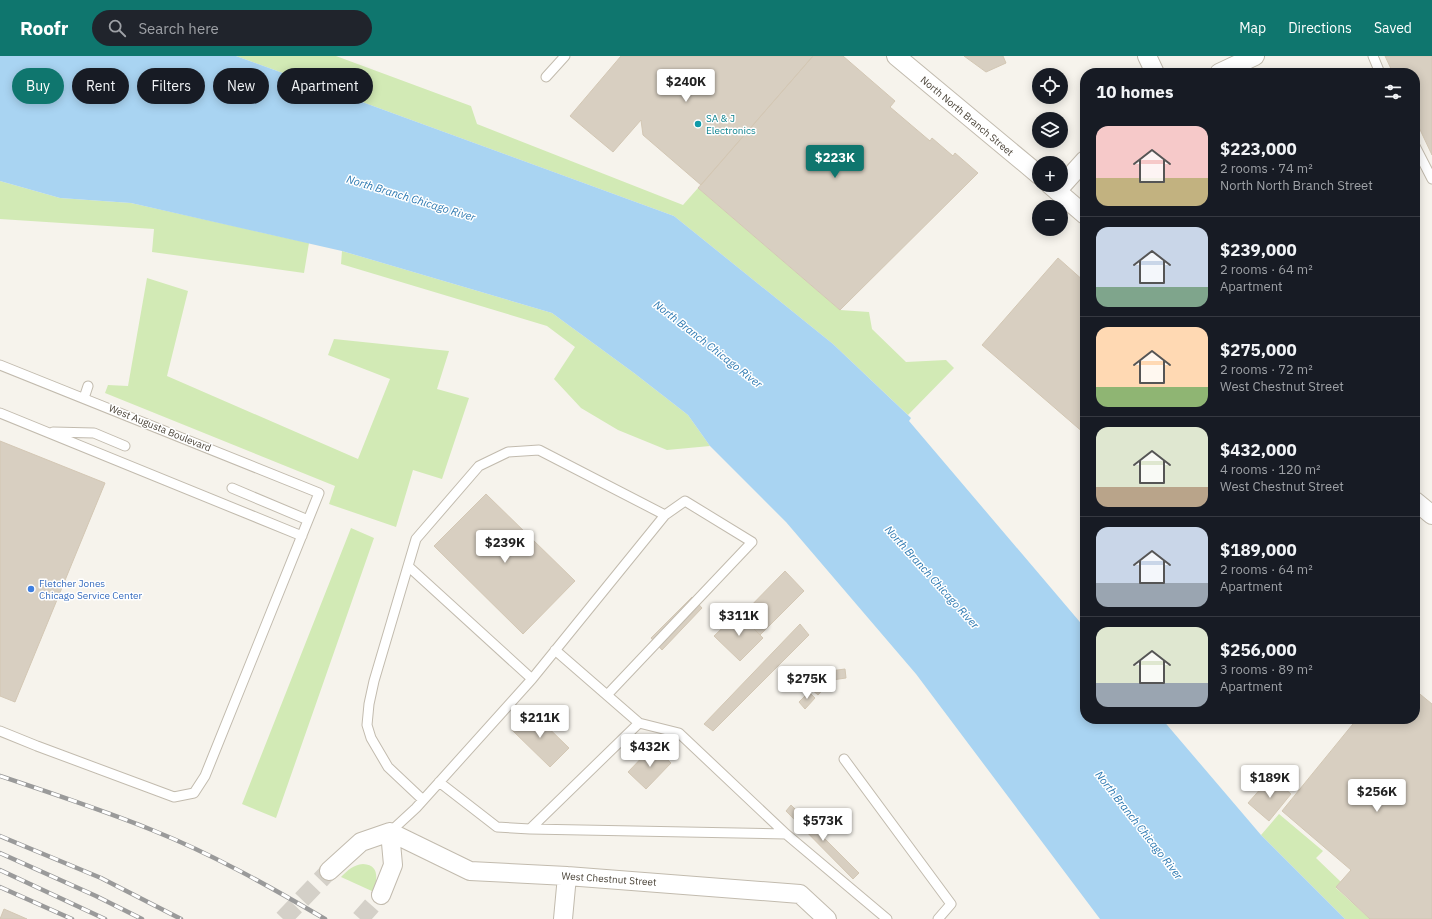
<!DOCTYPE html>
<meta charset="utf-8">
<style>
:root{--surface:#171b24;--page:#20242c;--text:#f1f3f6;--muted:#9ea1a6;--line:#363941;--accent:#0f766e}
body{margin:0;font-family:"IBM Plex Sans",sans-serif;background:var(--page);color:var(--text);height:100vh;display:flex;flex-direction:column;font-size:15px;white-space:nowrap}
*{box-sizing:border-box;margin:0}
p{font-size:13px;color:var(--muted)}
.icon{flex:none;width:22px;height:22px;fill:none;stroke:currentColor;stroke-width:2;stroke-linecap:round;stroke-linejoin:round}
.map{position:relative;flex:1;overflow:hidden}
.drawer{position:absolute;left:1080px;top:12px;width:340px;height:656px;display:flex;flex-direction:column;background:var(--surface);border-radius:16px;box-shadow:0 2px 10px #0003}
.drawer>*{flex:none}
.guide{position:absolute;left:12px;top:12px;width:380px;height:36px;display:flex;gap:8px}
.buttons{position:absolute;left:1032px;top:12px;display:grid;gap:8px}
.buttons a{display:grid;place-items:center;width:36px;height:36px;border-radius:50%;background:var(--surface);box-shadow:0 2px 10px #0003;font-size:20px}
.price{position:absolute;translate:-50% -34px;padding:0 9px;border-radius:4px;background:#fff;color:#222;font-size:13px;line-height:26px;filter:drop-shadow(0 1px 2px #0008)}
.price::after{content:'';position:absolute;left:50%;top:24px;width:12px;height:9px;margin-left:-6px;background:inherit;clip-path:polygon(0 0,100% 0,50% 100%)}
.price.current{background:var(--accent);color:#fff}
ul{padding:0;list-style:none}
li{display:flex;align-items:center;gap:12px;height:100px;padding:0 16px}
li+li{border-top:1px solid var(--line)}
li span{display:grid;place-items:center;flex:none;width:112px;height:80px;border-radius:12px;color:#555}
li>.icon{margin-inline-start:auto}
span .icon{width:48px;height:48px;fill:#fffc;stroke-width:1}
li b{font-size:17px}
h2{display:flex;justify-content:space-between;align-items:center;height:48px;padding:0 16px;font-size:17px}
.tag{padding:0 14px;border-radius:18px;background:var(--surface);box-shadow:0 2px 10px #0003;font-size:14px;line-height:36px}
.tag.current{background:var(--accent);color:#fff}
header{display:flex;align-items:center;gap:24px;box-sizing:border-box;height:56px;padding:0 20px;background:var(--accent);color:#fff}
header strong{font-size:19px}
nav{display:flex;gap:22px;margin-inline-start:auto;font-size:14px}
.search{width:280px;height:36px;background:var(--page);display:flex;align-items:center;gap:10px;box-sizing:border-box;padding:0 14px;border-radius:22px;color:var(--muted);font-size:15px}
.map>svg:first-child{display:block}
.green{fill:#d2eab5}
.water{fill:#a9d4f2}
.building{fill:#d8cfc1;stroke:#d3c7b4}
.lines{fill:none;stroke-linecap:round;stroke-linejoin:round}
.street-tunnel{stroke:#d4d0c8;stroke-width:18;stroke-dasharray:18 9;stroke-linecap:butt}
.lane-casing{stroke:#c2bbae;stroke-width:11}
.street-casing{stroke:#c2bbae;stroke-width:20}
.lane{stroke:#fff;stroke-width:9}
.street{stroke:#fff;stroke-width:18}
.rail-casing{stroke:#9a9a9a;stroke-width:4.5}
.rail{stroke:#fff;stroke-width:3;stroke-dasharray:9;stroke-linecap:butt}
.culture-dot{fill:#0f9aa8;stroke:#fff;stroke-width:1.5}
.shop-dot{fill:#3f7fe0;stroke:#fff;stroke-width:1.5}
.labels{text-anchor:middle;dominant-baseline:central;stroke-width:3;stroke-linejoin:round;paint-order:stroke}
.street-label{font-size:10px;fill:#4b4439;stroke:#fff}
.culture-label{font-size:10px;fill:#0d838f;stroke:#fff;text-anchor:start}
.shop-label{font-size:10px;fill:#366cbe;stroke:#fff;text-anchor:start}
.water-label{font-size:11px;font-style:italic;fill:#2e7ab2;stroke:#fff}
</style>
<header>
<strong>Roofr</strong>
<div class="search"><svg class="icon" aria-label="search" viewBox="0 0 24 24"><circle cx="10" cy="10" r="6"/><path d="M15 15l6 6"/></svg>Search here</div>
<nav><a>Map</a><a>Directions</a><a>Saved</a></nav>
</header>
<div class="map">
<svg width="1432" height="863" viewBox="0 0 1432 863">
<rect width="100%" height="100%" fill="#f6f3ec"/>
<path class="green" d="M236 0H336L471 50 477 68 683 149 698 132 840 254 869 256 872 273 906 306 946 304 954 312 908 359 833 288 674 160Z
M0 125 60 142 131 147 309 187 304 217 152 196 154 173 0 163Z
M342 195 552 257 634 317 688 359 710 390 667 394 618 374 581 352 554 323 575 291 547 270 341 208Z
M147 222 188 235 167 320 358 403 390 323 328 299 334 283 449 295 437 333 469 342 442 423 413 414 396 471 329 448 335 430 105 337 108 329 128 330Z
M351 472 374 482 276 762 242 748Z
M1279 758 1323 795 1316 802 1341 826 1336 832 1370 863H1345L1261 779Z
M363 808C380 809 377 823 374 836L341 821C348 814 353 809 363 808Z"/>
<path class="water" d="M0 0H236L674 160 833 288 911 362 909 365 1085 572V663H1162L1261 779 1345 863H1100L916 618 786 466 710 390 688 359 634 317 552 257 342 195 131 147 60 142 0 125Z"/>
<path class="building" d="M621 0H813L701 129 643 79 641 64 613 96 570 60Z
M813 0H843L895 45 890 51 930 85 932 82 953 100 955 97 978 117 840 254 698 132Z
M964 0H1003L1006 7 986 16Z
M1385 0H1432V99L1415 63V17H1393Z
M1058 202 1085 226V378L982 289Z
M0 385 105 427 15 646 0 640Z
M486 438 575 525 523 578 434 490Z
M785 515 804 535 760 579 741 560Z
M692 541 702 552 662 594 651 582Z
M738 557 763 582 740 605 714 580Z
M800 568 809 579 713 675 704 668Z
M845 613 846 622 832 624 830 615Z
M821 622 828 628 818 639 811 633Z
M1415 634 1432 648V863H1370L1336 831 1351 814 1282 755 1357 663H1415Z
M809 636 815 642 805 653 799 646Z
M530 654 569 692 550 711 512 674Z
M653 690 671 707 646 733 628 716Z
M1271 721 1291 738 1269 765 1248 747Z
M791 749 859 817 853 823 786 755Z
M4 853 27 863H0Z"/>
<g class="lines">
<path class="street-tunnel" d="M283 863 329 815
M360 863 381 839"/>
<defs>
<path id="lane" d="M1373 0 1380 17
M546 21 565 0
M1415 90 1432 123
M0 309 319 437 205 720 194 737 174 741 37 690 0 675
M84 342 88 330
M0 357 302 480
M53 376 94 377 125 390
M232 432 308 464
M408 510 532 623
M607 639 752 486 685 445 665 459
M639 667 679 677 786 778
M844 703 951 848 938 863
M439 726 497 771 530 773 639 667 555 594
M530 773 786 778 887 863
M390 776 416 752 532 623 665 459 539 394 508 396 479 410 416 483 374 625 369 648 367 669 371 682 388 711 423 744"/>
<path id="street" d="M896 0 1039 119
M1147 0 1155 17
M1219 17 1255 0
M1050 129 1085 159
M1057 135 1085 104
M1415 445 1432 459
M390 776 470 815 567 820 800 838 827 863
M329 815 361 786 390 776
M381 839 393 809 390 776
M563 863 567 820"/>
</defs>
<use href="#lane" class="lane-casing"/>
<use href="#street" class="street-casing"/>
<use href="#lane" class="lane"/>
<use href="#street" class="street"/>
<defs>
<path id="rail" d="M0 720C51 737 102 754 152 774 212 798 269 830 325 863
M0 780 101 822 181 863
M0 797 96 840 142 863
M0 814 105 863
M0 831 72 863"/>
</defs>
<use href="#rail" class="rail-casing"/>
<use href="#rail" class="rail"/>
</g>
<circle class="culture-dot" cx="698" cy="68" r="4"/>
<circle class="shop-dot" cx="31" cy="533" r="4"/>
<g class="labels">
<g class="street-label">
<text transform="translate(967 60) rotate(40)">North North Branch Street</text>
<text transform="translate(160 372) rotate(22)">West Augusta Boulevard</text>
<text transform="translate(609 823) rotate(4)">West Chestnut Street</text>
</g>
<g class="culture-label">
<text x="706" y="62">SA &amp; J<tspan x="706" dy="12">Electronics</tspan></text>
</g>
<g class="shop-label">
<text x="39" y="527">Fletcher Jones<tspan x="39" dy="12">Chicago Service Center</tspan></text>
</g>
<g class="water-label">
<text transform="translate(411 142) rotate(17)">North Branch Chicago River</text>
<text transform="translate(708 288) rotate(38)">North Branch Chicago River</text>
<text transform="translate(932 521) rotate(48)">North Branch Chicago River</text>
<text transform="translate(1139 769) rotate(52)">North Branch Chicago River</text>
</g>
</g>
</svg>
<div class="buttons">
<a><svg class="icon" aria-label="locate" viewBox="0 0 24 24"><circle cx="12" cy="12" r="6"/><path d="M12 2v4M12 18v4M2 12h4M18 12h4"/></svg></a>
<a><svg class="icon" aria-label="layers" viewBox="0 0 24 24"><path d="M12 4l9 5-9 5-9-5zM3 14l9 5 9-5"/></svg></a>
<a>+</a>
<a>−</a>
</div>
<b class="price" style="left:686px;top:47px">$240K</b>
<b class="price current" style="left:835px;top:123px">$223K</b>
<b class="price" style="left:505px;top:508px">$239K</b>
<b class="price" style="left:739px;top:581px">$311K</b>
<b class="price" style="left:807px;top:644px">$275K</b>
<b class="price" style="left:540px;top:683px">$211K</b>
<b class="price" style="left:650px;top:712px">$432K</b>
<b class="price" style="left:1270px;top:743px">$189K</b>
<b class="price" style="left:1377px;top:757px">$256K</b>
<b class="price" style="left:823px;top:786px">$573K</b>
<div class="guide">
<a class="tag current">Buy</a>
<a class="tag">Rent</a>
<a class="tag">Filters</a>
<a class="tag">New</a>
<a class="tag">Apartment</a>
</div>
<section class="drawer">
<h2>10 homes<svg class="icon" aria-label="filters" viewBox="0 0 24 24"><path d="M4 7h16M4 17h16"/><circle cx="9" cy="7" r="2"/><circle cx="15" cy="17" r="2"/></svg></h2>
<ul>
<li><span style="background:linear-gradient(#f6c9c9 65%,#c2b280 0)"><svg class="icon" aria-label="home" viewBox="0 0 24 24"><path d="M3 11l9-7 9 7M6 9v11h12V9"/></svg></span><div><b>$223,000</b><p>2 rooms · 74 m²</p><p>North North Branch Street</p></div></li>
<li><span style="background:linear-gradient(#c9d6e8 75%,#7fa58c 0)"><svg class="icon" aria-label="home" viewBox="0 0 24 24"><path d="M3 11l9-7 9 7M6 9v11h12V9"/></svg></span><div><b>$239,000</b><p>2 rooms · 64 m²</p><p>Apartment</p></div></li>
<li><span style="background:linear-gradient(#ffd9b3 75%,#8fb573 0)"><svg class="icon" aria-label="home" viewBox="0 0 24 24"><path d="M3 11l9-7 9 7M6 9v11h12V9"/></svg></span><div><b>$275,000</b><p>2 rooms · 72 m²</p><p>West Chestnut Street</p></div></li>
<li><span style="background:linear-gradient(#dfe7d0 75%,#b9a48a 0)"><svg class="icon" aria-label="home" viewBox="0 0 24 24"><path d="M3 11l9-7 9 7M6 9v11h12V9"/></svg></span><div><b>$432,000</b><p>4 rooms · 120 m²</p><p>West Chestnut Street</p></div></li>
<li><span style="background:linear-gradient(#c9d6e8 70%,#9aa5b1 0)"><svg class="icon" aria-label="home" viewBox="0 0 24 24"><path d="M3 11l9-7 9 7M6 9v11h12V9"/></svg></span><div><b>$189,000</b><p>2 rooms · 64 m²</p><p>Apartment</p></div></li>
<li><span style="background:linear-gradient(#dfe7d0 70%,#9aa5b1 0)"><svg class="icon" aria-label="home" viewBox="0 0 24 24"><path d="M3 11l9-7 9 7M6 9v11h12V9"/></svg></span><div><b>$256,000</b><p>3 rooms · 89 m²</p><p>Apartment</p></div></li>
</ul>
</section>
</div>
